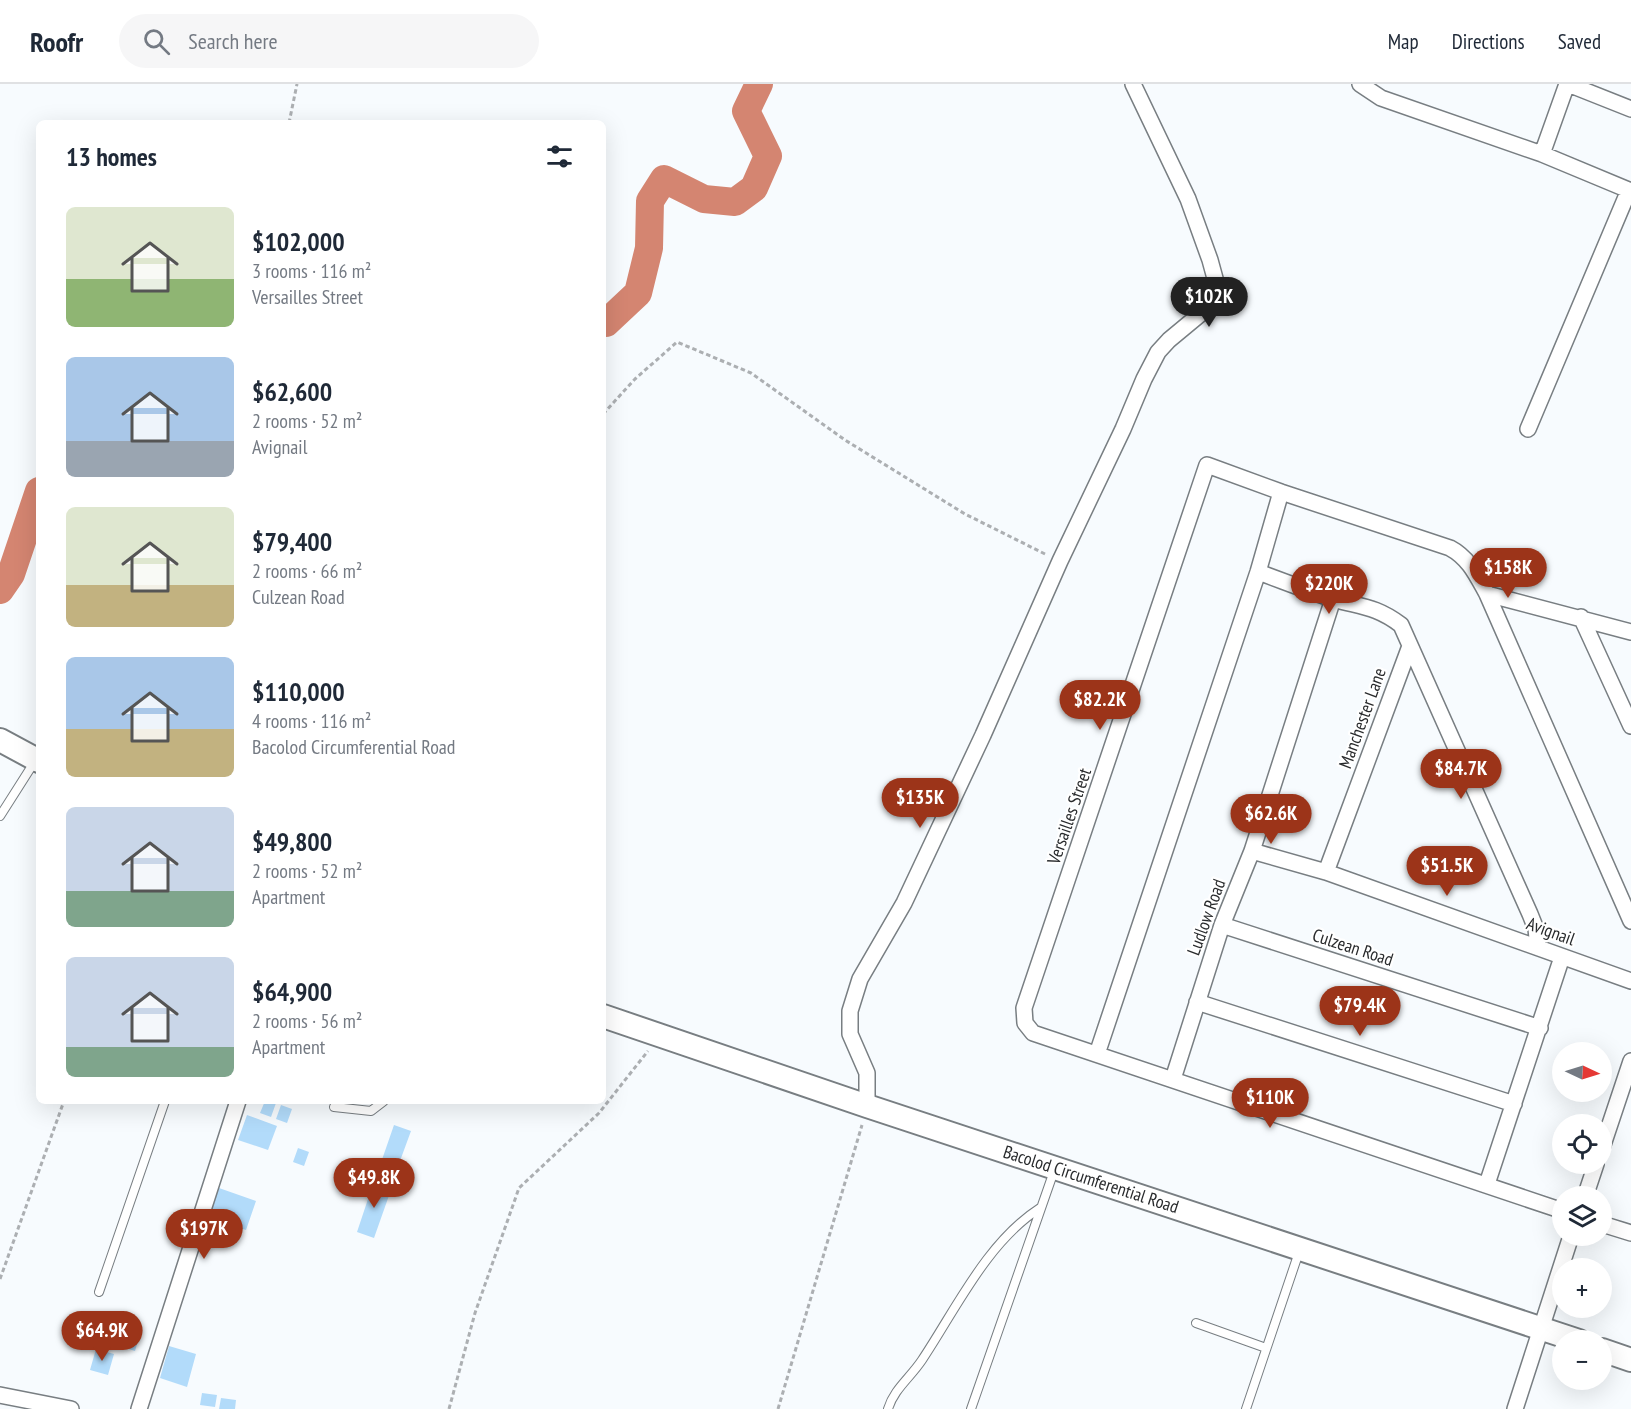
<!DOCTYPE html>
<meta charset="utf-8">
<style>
:root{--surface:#fff;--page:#f6f6f7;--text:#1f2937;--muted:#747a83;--line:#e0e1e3;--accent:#9c3419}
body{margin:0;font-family:"PT Sans Narrow",sans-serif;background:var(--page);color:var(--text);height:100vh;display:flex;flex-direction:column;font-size:22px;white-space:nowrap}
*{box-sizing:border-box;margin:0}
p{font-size:20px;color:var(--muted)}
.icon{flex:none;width:33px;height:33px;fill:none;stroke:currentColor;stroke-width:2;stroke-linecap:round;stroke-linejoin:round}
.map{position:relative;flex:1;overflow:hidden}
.details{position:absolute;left:36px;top:36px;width:570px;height:984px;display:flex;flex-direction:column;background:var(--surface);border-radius:9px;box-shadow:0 6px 24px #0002}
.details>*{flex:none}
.needle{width:39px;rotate:94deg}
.tools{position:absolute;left:1552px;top:958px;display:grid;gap:12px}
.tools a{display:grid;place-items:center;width:60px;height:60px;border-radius:50%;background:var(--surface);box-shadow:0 6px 24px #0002;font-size:30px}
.price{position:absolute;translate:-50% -51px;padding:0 14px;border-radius:21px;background:var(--accent);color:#fff;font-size:20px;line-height:39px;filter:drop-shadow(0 2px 3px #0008)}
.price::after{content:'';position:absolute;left:50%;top:36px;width:18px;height:14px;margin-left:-9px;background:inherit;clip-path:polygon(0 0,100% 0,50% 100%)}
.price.selected{background:#222;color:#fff}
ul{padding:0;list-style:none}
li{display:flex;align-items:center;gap:18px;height:150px;padding:0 30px}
li span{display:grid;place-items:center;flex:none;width:168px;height:120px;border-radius:9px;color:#555}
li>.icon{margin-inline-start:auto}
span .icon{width:72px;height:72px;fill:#fffc;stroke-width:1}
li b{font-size:26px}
h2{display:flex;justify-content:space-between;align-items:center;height:72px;padding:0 30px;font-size:26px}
header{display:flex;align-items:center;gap:36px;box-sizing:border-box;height:84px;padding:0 30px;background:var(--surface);border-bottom:2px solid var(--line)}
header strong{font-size:28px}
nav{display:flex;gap:33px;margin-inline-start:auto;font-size:21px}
.search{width:420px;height:54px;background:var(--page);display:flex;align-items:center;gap:15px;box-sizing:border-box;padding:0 21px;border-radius:33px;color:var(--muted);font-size:22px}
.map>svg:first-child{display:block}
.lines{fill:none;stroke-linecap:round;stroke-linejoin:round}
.river{stroke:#d48571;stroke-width:28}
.building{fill:#b2dbfa}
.lane-casing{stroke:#787e82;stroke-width:10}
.street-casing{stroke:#787e82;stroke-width:18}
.primary-casing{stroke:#787e82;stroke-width:26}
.path{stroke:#acafb2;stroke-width:3;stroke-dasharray:4.5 3;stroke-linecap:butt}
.lane{stroke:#fff;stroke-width:8}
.street{stroke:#fff;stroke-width:15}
.primary{stroke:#fff;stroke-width:22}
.labels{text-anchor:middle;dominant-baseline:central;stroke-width:4.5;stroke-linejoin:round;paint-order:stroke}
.street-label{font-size:18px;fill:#292b2d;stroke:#fff}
</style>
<header>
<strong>Roofr</strong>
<div class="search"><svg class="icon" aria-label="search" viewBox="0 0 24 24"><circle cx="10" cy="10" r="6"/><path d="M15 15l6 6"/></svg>Search here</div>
<nav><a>Map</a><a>Directions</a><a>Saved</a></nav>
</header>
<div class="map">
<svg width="1631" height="1325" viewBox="0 0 1631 1325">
<rect width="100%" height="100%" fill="#f7fbfe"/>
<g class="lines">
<path class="river" d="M603 239H606L638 209 649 164 650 117 664 95 704 115 735 118 754 104 768 72 746 27 759 0
M0 506 11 490 39 407"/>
</g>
<path class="building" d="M265 1017 276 1019 271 1033 260 1029Z
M281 1021 292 1025 287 1039 276 1035Z
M247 1031 277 1042 268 1066 238 1056Z
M394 1041 411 1047 393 1096 377 1090Z
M298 1064 309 1068 304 1082 293 1078Z
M374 1097 392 1103 374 1154 357 1148Z
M219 1104 256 1117 246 1146 208 1134Z
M112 1238 141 1247 135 1267 106 1258Z
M169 1262 196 1270 187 1303 160 1294Z
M96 1265 114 1270 108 1291 90 1286Z
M202 1309 217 1311 215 1323 200 1321Z
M221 1314 236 1316 235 1325H219Z"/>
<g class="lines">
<defs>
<path id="lane" d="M0 732 35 677
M334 1023 371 1027 384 1017
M99 1208 165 1017
M1196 1239 1266 1264
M888 1325C894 1305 910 1294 922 1276 956 1225 987 1158 1040 1124
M971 1325 1054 1087
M1246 1325 1299 1168"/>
<path id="street" d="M1360 0 1381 14 1542 70 1631 107
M1568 0 1631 25
M1542 70 1567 0
M1528 345 1629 106
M1258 488C1283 497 1308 507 1333 515 1361 523 1376 522 1401 541L1530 830 1536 845 1538 863
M1487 510 1631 548
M1581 533 1631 642
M1252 767 1326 788 1631 897
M1326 788 1410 562
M1222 841 1540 944
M1197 918 1514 1020
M1097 970 1258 488 1281 408
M1173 995 1222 841 1252 767 1333 515
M867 1022V989L850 950V927L860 895 904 819 983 651 1060 477 1123 345 1144 295 1158 268 1169 256 1210 222 1217 210 1216 198 1210 176 1188 115 1133 0
M1602 1064 1631 977
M1487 1100 1562 873
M1585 1113 1596 1080
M1563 1127 1033 949 1025 939 1024 924 1207 381 1281 408 1450 464C1469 474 1477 492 1487 510L1631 837
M1602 1140 1631 1149
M0 1311 71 1325
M139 1325 238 1017
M1515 1325 1571 1152"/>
<path id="primary" d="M0 656 39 677
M603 932 867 1022 1579 1257
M1602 1266 1631 1276"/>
</defs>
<use href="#lane" class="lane-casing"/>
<use href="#street" class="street-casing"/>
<use href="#primary" class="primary-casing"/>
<path class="path" d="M289 39 297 0
M603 330 635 295 677 258 751 289 845 356 965 430 1047 471
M0 1195 64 1017
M449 1325 475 1229 519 1104 599 1029 648 967
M778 1325 862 1041"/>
<use href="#lane" class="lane"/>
<use href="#street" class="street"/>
<use href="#primary" class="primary"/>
</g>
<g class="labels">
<g class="street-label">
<text transform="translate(1362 634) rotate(-70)">Manchester Lane</text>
<text transform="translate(1069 732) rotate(-71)">Versailles Street</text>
<text transform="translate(1206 833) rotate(-70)">Ludlow Road</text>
<text transform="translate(1551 847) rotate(20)">Avignail</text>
<text transform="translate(1353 863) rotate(18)">Culzean Road</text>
<text transform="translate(1091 1095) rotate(18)">Bacolod Circumferential Road</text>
</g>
</g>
</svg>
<div class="tools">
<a><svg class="needle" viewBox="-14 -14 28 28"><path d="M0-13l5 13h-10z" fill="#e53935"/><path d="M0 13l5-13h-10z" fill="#747a83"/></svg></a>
<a><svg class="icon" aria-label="locate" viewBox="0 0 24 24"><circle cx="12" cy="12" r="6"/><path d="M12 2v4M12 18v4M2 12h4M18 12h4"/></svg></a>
<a><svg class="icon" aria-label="layers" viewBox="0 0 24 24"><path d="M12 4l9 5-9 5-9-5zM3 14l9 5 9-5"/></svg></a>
<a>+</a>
<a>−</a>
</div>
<b class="price selected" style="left:1209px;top:244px">$102K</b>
<b class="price" style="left:1508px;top:515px">$158K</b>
<b class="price" style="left:1329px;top:531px">$220K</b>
<b class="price" style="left:1100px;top:647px">$82.2K</b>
<b class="price" style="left:1461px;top:716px">$84.7K</b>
<b class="price" style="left:920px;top:745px">$135K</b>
<b class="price" style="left:1271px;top:761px">$62.6K</b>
<b class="price" style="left:1447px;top:813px">$51.5K</b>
<b class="price" style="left:1360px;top:953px">$79.4K</b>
<b class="price" style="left:1270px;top:1045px">$110K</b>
<b class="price" style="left:374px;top:1125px">$49.8K</b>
<b class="price" style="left:204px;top:1176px">$197K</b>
<b class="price" style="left:102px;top:1278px">$64.9K</b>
<section class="details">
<h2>13 homes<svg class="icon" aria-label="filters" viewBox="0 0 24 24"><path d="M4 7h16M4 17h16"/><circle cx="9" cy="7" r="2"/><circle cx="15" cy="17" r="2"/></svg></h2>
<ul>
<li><span style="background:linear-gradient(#dfe7d0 60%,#8fb573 0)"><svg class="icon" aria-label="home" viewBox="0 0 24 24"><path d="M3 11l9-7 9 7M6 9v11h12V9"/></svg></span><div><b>$102,000</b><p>3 rooms · 116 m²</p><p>Versailles Street</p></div></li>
<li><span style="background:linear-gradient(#a9c7e8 70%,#9aa5b1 0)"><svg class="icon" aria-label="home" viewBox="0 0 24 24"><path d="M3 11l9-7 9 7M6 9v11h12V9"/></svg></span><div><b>$62,600</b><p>2 rooms · 52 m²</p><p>Avignail</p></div></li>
<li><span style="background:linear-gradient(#dfe7d0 65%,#c2b280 0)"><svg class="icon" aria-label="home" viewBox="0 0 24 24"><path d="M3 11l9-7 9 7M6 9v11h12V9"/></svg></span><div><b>$79,400</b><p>2 rooms · 66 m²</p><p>Culzean Road</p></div></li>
<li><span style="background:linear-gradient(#a9c7e8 60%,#c2b280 0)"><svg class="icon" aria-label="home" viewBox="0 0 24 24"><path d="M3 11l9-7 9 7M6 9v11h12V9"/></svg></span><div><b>$110,000</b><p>4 rooms · 116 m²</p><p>Bacolod Circumferential Road</p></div></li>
<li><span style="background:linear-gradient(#c9d6e8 70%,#7fa58c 0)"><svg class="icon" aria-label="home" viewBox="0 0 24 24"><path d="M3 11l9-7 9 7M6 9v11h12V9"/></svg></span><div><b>$49,800</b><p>2 rooms · 52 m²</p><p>Apartment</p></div></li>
<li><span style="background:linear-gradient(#c9d6e8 75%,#7fa58c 0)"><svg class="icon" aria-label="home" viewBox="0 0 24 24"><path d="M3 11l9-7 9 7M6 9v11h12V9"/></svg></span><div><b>$64,900</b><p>2 rooms · 56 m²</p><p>Apartment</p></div></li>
</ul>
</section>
</div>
